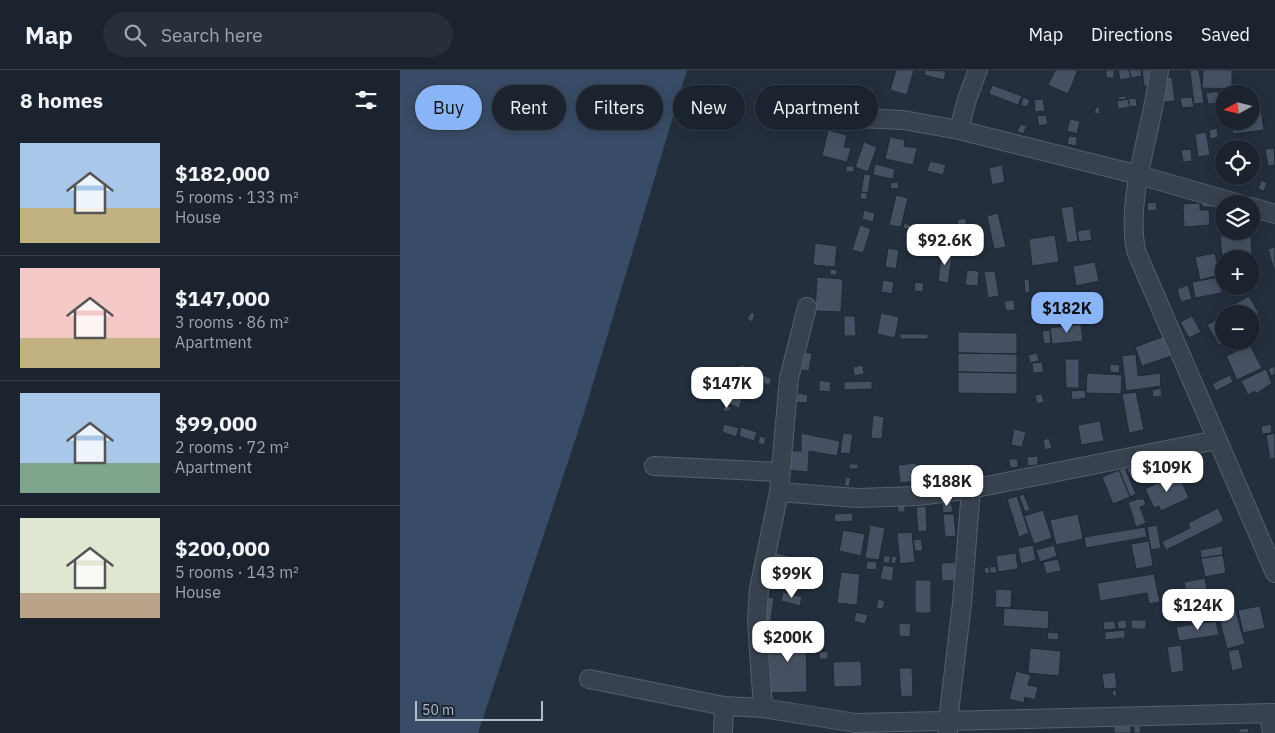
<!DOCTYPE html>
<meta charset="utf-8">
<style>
:root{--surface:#1b232e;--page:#282f3a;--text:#f1f3f6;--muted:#a0a4aa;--line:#39404a;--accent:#8ab4f8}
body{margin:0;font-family:"IBM Plex Sans",sans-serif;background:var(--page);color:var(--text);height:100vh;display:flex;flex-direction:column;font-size:19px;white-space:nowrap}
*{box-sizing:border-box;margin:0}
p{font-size:16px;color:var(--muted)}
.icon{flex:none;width:28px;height:28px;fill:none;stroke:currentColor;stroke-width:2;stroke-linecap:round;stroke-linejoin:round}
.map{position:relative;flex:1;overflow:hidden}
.panel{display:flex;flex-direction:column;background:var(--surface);width:400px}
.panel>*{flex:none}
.guide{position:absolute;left:15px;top:15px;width:475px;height:45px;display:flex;gap:10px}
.needle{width:32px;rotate:262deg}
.tools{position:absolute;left:815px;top:15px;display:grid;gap:10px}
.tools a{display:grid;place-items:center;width:45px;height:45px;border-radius:50%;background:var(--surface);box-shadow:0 2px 12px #0003,0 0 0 1px var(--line);font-size:25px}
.scale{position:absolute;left:15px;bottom:12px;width:128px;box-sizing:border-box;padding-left:5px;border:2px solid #b4bcc9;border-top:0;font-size:14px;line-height:18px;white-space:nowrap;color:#b4bcc9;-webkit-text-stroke:4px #1d2633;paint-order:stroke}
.price{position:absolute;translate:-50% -42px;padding:0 11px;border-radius:10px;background:#fff;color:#222;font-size:16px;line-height:32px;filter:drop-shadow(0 1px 2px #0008)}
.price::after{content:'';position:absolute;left:50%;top:30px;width:15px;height:11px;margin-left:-8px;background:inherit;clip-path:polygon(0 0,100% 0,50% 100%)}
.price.on{background:var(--accent);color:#111}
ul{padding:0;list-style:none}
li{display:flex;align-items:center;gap:15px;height:125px;padding:0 20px}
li+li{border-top:1px solid var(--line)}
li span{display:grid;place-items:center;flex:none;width:140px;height:100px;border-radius:0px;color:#555}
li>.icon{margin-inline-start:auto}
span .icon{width:60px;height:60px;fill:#fffc;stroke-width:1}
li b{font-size:21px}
h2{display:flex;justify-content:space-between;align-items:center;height:60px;padding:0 20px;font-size:21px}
.tag{padding:0 18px;border-radius:22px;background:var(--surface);box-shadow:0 2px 12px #0003,0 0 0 1px var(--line);font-size:18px;line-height:45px}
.tag.on{background:var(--accent);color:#111}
header{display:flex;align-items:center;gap:30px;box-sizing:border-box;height:70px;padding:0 25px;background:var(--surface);border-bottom:1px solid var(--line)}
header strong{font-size:24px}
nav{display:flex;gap:28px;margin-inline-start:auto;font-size:18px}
.search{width:350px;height:45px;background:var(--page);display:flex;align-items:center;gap:12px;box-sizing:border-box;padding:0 18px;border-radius:28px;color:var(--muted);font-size:19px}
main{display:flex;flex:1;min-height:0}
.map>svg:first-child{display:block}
.water{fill:#394c67}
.building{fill:#455162;stroke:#1f2835}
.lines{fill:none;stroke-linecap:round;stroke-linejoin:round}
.minor-casing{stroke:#565f6c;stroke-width:20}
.minor{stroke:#38414e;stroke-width:18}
</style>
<header>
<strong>Map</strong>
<div class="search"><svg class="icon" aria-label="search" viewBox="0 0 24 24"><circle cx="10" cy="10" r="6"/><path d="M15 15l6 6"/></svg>Search here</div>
<nav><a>Map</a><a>Directions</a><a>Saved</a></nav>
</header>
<main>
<section class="panel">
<h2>8 homes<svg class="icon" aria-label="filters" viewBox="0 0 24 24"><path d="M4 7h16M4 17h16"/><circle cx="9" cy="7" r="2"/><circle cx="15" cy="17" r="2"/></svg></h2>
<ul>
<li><span style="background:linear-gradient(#a9c7e8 65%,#c2b280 0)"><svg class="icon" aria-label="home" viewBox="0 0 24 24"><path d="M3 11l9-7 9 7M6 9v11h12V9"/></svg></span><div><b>$182,000</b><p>5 rooms · 133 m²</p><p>House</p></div></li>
<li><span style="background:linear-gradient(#f6c9c9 70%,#c2b280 0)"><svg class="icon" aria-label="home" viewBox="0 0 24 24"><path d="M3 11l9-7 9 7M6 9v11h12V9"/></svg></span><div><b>$147,000</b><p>3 rooms · 86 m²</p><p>Apartment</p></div></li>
<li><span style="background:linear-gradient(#a9c7e8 70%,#7fa58c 0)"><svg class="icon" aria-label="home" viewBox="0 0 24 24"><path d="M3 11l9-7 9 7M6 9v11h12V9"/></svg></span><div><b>$99,000</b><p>2 rooms · 72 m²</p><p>Apartment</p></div></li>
<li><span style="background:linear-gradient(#dfe7d0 75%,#b9a48a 0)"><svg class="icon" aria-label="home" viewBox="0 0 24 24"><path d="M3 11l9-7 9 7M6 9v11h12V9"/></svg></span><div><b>$200,000</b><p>5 rooms · 143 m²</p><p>House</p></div></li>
</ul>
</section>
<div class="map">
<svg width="875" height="663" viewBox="0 0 875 663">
<rect width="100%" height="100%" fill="#242f3e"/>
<path class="water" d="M0 0H287L185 340 78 663H0Z"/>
<path class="building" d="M496 0H514L507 25 490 20Z
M525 0 546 1 544 10 524 5Z
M655 0H678L668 24 648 15Z
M706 0H714V8H706Z
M718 0H729L731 8 720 10Z
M729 0H741L742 6 731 8Z
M742 0H749L751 15 744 16Z
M790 0H799L804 33 794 34Z
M803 0H832V19L802 18Z
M772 7 775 31 764 32 762 8Z
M592 15 622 26 618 35 589 24Z
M818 21 819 33 808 34 806 23Z
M726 26 727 29 719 30 718 27Z
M623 27 630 30 627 37 621 35Z
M792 27 794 37 782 38 780 28Z
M736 28 737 36 730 37 728 29Z
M643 29 645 41 635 42 634 30Z
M728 29 730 37 718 39 717 31Z
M696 37 700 38 699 44 694 43Z
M861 38 864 60 833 64 831 51H851V39Z
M824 43V51L817 52 816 45Z
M646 45 648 54 639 56 637 46Z
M670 49 680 51 677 64 667 61Z
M621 54 627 56 623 64 617 61Z
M817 58 818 67 810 69 809 60Z
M428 60 447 65 444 77 451 78 447 92 422 86Z
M806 62 810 85 798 87 795 64Z
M669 66 677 67 676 76 667 74Z
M490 67 505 70 504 76 517 78 513 95 485 89Z
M464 72 477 77 468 102 455 97Z
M874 78 875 95 868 96 865 79Z
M791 79 792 91 783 92 781 80Z
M530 91 546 95 543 105 527 101Z
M475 94 495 99 493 109 473 105Z
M602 95 605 112 592 115 589 98Z
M446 96H454V102H446Z
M464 104 471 105 468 123 461 122Z
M861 110 867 113 864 121 858 119Z
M498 112 499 118 491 119 490 113Z
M461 122 468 123 466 130 460 128Z
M496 125 508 128 501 157 489 155Z
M815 128V137H802V129Z
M756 132 757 140 748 141 747 133Z
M800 133V140H809L810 155 784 157 783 134Z
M673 136 678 171 667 173 661 138Z
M464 140 475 143 473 152 462 149Z
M598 143 606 177 594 179 587 146Z
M565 148 567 154 558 156 557 150Z
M504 153 512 156 511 160 503 158Z
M460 155 471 159 463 183 452 180Z
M690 159 692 170 679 172 677 161Z
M851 164 853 205H851V189H824V207L820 166Z
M655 165 659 192 632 196 629 169Z
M415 173 437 176 435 197 413 195Z
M875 177V199L874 200 868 179Z
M488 178 499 180 496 199 485 197Z
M542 180 553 181 548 213 538 211Z
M815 183 820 205 800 210 795 187Z
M695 192 699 211 676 216 673 196Z
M430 199 437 200 436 205H430Z
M567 200 579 201 578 216 565 215Z
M595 201 599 226 588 228 584 202Z
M417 207 443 209 441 242 415 241Z
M819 207 822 223 795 228 792 212Z
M629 209 630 222 625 223 624 210Z
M483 210 494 212 492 224 481 222Z
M515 212 524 213 523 222 514 221Z
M788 215 792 229 781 232 777 219Z
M849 226 859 243 851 248V244H833L829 237Z
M614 230 615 240 606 241 604 231Z
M351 242 355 244 352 252 347 249Z
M481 243 499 247 495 268 477 264Z
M824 245 825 271 819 275 807 255Z
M444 246H455L456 266H444Z
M792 246 801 262 789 268 780 252Z
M681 254 683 271 652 274 650 258Z
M650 260 651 273 644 274 642 261Z
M558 262 617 263V284L558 283Z
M500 264H528V269H500Z
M767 265 774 285 742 296 735 277Z
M850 275 862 298 837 310 826 286Z
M403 282 412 283 409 301 401 300Z
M558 283 617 284V303L558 302Z
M637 283 639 291 630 293 628 285Z
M736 284 738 306 760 303 761 316 726 321 722 286Z
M665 289H679V318H666Z
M642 292 644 302 633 303 632 293Z
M341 294 372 309 369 316 338 300Z
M710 294 720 295 719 303 710 302Z
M463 295 464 304 454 306 453 297Z
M875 296V304L871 306 868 299Z
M866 299 872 313 856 324 855 321 848 325 841 311Z
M558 302 617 303V324L558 323Z
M687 303 722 305 721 324 686 323Z
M830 305 833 312 816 321 812 314Z
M419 310 431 312 430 322 419 321Z
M472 311V319L444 320V312Z
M335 318 345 321 339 338 329 334Z
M761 318 762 326 753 327 752 320Z
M685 320 686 328 672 330 671 321Z
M736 322 744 360 729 363 722 324Z
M398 323 408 325 407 333 396 332Z
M642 324 644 332 637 334 635 325Z
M330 336 331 340 324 342 323 337Z
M473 345 484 347 482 369 471 368Z
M700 351 704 371 681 375 678 355Z
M324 354 339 358 336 367 322 362Z
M871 354 872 363 862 364 861 356Z
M341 357 357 362 354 371 339 366Z
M614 359 626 362 622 377 611 375Z
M401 363 440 371 437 386 409 381 408 402 384 400 385 381H401Z
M443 363 453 364 450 384 440 383Z
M875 363V388L870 389 866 365Z
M360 366 366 368 364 375 358 373Z
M649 368 652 378 645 380 643 370Z
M638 386V395L628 396 627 387Z
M609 389H618V397L610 398Z
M770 390 772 399 736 405 734 397Z
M516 393 518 411 500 413 498 395Z
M449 394H458V399H449Z
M731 397 735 406 731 407 727 399Z
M725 398 736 424 730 427 719 400Z
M719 400 730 427 713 434 702 407Z
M547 402 548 409 541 410 540 403Z
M778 403 789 428 761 441 759 436 754 438 745 419Z
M446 407 451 408 449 417 444 415Z
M624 424 630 440 625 442 619 426Z
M617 426 629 463 619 467 607 429Z
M738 429H744L746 435 740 437 746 453 736 457 728 432Z
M551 431 553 442 543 443 542 432Z
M505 433V442H498L497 434Z
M526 436 527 461 518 462 516 437Z
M818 438 824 451 766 480 762 472 790 458 788 453Z
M643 440 652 468 634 474 624 446Z
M452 443 453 451 435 452 434 444Z
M543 444H554L556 466 545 467Z
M678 444 683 469 656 475 650 450Z
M470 455 485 458 479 490 465 488Z
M757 455 761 478 751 480 747 457Z
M745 457 747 467 686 478 684 467Z
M443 460 465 464 461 486 439 481Z
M512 462 515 492 500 494 497 463Z
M521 469 523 481H515L513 470Z
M749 471 753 496 736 499 731 474Z
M633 475 636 490 621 494 618 478Z
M654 475 657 486 640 492 636 480Z
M822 476 823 485 801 488 800 480Z
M376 483 389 486 384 513 371 510Z
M616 483 618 499 598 502 596 486Z
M823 485 826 503 805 507 801 488Z
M484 486H490V493H483Z
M492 486 497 487 495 494 491 493Z
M658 489 661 501 646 504 643 492Z
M467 491 477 492 476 500 466 499Z
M555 492 556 510 542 511 541 493Z
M483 495 494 497 492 511 480 509Z
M596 496 597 503H590L589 497Z
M589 497 590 503 585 504 584 498Z
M441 502 460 504 457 535 437 533Z
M754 504 760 532 749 534 747 523 700 531 697 513Z
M805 508 811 545 768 553 765 538 788 534 784 512Z
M515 510H531V543H515Z
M596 519 612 520 611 538 595 537Z
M383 522 402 527 400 536 381 531Z
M367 527 374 528 370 557 362 556Z
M478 529 485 531 483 539 476 538Z
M860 536 865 558 843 563 838 540Z
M604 538 649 541 648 559 603 556Z
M835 539 845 574 827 579 818 544Z
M456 542 468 545 465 554 454 551Z
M726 550 727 558 718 559 717 551Z
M731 550H746V559H731Z
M715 551 716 559 704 560 703 552Z
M816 551 819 565 779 571 776 557Z
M499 553 511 554 510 567 499 566Z
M725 560V568L705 570V562Z
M648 562 659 563 658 570 647 569Z
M406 563 407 622 369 623 368 564Z
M781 575 784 601 771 603 767 577Z
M630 578 661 581 659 606 628 603Z
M839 579 843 598 832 601 828 581Z
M428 581V589H419V582Z
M461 591 462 616 434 617 433 592Z
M499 598H512L513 626 501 627Z
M616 601 631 605 628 615 638 617 635 630 625 627 624 633 609 629Z
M715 602 717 618 704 619 702 604Z
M716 620 717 626H713L712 621Z
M714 656H731V663H714Z
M734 656H740L741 663H734Z
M848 658 849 663H839V659Z"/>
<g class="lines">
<defs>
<path id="minor" d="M759 0C754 58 725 123 736 181L875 503
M369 27 402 40 436 47 503 50 559 60 739 105 840 134
M559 60 567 29 578 0
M851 137 875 144
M254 396 379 402
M379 422 457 428 519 426 571 419 817 370
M189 609 324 636 363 638 456 653 875 643
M363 638 357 552 359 519 379 422 389 308 407 237
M869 644 872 663
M323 663 324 636
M548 663V651L562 533 571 419"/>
</defs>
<use href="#minor" class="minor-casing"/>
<use href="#minor" class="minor"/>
</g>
</svg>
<div class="tools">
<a><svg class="needle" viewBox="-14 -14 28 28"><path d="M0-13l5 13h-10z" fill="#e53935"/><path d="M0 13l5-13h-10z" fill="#a0a4aa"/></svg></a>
<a><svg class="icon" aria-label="locate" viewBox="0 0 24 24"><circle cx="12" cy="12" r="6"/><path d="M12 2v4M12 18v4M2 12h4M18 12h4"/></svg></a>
<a><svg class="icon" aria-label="layers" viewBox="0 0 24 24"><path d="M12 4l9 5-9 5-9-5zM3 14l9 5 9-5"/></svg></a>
<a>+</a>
<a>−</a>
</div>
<div class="scale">50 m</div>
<b class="price" style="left:545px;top:196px">$92.6K</b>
<b class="price on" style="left:667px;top:264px">$182K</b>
<b class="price" style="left:327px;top:339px">$147K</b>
<b class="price" style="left:767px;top:423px">$109K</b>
<b class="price" style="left:547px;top:437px">$188K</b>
<b class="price" style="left:392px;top:529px">$99K</b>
<b class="price" style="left:798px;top:561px">$124K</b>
<b class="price" style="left:388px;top:593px">$200K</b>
<div class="guide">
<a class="tag on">Buy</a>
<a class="tag">Rent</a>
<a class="tag">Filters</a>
<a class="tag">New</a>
<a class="tag">Apartment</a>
</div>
</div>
</main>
